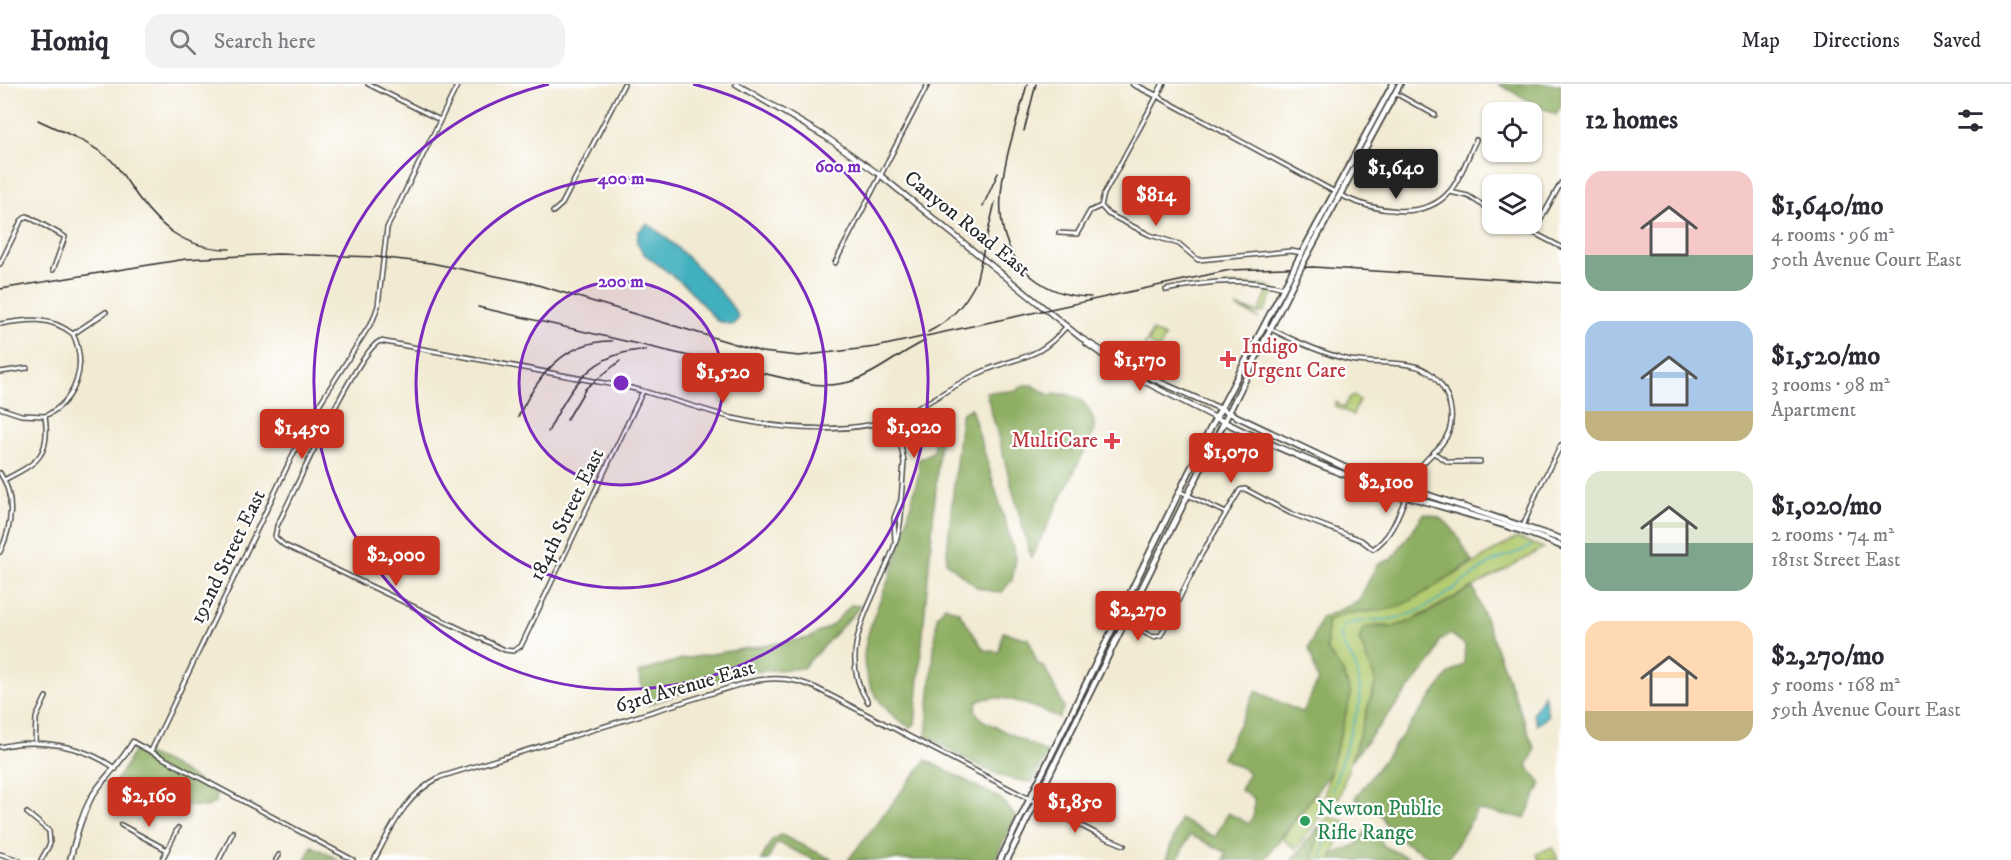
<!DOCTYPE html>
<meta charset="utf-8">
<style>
:root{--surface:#fff;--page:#f2f2f3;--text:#2b2b33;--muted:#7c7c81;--line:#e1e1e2;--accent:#c8321e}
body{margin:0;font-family:"IM FELL DW Pica",serif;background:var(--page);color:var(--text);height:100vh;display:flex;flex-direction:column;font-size:22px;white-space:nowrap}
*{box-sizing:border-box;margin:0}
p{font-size:20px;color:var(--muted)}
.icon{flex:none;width:33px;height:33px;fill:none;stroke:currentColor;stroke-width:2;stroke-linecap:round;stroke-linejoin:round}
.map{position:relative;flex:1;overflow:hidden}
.details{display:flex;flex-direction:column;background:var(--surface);width:450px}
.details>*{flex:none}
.tools{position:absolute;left:1482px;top:18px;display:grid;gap:12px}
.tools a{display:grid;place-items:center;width:60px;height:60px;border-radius:12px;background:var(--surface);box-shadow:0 2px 4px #0004;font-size:30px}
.price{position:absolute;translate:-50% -51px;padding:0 14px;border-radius:6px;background:var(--accent);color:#fff;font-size:20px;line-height:39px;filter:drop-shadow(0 2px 3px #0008)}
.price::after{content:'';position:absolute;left:50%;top:36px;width:18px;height:14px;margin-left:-9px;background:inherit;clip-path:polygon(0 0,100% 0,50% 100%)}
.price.selected{background:#222;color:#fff}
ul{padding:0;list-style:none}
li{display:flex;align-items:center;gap:18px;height:150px;padding:0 24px}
li span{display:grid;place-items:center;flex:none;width:168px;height:120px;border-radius:18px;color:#555}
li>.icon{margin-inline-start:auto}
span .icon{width:72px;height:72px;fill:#fffc;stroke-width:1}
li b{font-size:26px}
h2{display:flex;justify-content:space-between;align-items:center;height:72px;padding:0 24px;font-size:26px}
header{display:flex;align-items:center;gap:36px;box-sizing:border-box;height:84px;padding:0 30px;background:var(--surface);border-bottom:2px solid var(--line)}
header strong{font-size:28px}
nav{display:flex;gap:33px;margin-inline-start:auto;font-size:21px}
.search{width:420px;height:54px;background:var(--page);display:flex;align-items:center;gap:15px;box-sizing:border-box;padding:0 21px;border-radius:18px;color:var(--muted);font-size:22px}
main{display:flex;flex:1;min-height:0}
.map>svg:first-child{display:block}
.green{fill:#b3cb71;stroke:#6f7b4e;stroke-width:1.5}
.forest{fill:#8eaf63;stroke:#5c6d47;stroke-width:1.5}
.water{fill:#41afbe;stroke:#366d74;stroke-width:1.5}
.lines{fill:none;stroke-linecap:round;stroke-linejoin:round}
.stream{stroke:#41afbe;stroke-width:1.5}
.minor-casing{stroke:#494844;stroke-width:6}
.tertiary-casing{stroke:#494844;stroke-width:7}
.secondary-casing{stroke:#494844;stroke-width:7}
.primary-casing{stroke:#494844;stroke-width:8}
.minor{stroke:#fff;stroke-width:3}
.tertiary{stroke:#fff;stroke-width:4}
.secondary{stroke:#fff;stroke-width:4}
.primary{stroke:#fff;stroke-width:4.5}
.rail{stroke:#2b2b2b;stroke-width:1.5}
.primary-bridge-casing{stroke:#494844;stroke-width:8;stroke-linecap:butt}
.primary-bridge{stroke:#fff;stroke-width:4.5}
.ring{fill:none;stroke:#7b2cbf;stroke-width:3}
.health-dot{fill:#e0444e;stroke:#fff;stroke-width:2}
.leisure-dot{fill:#2e9e5b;stroke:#fff;stroke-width:2}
.labels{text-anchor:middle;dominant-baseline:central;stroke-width:4.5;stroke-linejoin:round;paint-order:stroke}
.street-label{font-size:21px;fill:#2b2b2b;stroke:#fff}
.health-label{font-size:21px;fill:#be3a42;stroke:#fff;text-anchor:start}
.leisure-label{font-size:21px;fill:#27864d;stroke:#fff;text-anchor:start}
.centre{fill:#7b2cbf;stroke:#fff;stroke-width:3}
.ring-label{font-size:18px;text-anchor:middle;font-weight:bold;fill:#7b2cbf;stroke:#fff;stroke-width:4.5;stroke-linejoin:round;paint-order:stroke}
</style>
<header>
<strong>Homiq</strong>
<div class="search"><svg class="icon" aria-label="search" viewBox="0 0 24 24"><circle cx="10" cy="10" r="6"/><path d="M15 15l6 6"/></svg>Search here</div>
<nav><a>Map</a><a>Directions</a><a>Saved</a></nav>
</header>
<main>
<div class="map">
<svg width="1561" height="776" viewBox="0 0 1561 776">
<rect width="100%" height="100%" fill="#fff"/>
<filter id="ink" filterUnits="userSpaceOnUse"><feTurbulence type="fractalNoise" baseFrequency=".0167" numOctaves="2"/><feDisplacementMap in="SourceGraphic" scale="12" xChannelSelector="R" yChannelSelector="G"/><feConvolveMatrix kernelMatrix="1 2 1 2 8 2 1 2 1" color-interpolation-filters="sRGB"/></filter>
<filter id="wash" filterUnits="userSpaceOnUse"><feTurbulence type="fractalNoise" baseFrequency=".008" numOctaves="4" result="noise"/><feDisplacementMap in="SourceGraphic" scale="24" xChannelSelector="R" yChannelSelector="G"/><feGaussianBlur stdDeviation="1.35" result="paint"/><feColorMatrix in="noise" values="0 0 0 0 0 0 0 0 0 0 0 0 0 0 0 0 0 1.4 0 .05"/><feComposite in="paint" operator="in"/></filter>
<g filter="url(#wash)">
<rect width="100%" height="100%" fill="#f2ead3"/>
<path class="green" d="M1227 201 1269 202 1275 206 1264 228 1257 230 1245 226 1259 235 1236 223 1259 228 1269 204 1229 203 1226 205Z
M1152 247 1165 253 1159 265 1148 259 1152 249 1137 277Z
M1354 312 1359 316 1353 331 1334 322 1336 318 1344 324 1349 314Z
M1517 454 1544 464 1407 539 1392 543 1376 540 1359 555 1376 598 1339 714 1324 711 1351 611 1343 588 1327 566V538C1352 522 1375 532 1395 523 1435 506 1477 475 1517 454Z
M1315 710 1329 721 1296 765 1282 754Z
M1328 733 1345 737 1331 776H1313L1320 741Z
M1552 763 1558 776H1539L1536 770Z"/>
<path class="forest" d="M1498 0H1561V22L1556 31Z
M1024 301H1032L1049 311C1076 306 1092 319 1095 346L1031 474 986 308 1016 307Z
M971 324 1016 474 1012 496 1001 509 978 504 946 478 961 330Z
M942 334 915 640 910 643C883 629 859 597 865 564 870 534 887 503 897 473 906 446 911 417 919 389L918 376 934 367C936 354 928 348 928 336Z
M1424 430C1453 432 1458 456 1472 478 1453 489 1410 521 1390 525 1368 529 1347 525 1327 538V566L1343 588 1351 611 1329 691 1264 776H1224L1226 768 1190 751 1177 776H1166L1180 735 1215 753 1228 729 1249 740 1254 730V714L1240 706 1249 688 1222 674 1256 607 1303 629 1318 596 1309 564 1321 534 1358 518 1377 480 1392 475Z
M1473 503 1535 666 1527 682 1541 699 1525 734 1477 726 1448 776H1435L1390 750 1382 732 1355 714 1448 591 1464 579 1465 561 1450 550 1439 557 1434 574 1351 677 1376 598 1359 555 1363 544C1378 540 1385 545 1396 542 1423 535 1448 516 1473 503Z
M851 521 861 522 803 584 738 589 648 621 638 589 682 575 809 554 832 541Z
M945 522 959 528 984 566 999 568 1003 548 1029 555 1037 579 1045 584 1064 623 1059 634C1037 625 1000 605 977 618L975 627 982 636 1048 669 1033 698C996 698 958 669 926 652L937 533Z
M133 668C155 667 197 697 216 708V718L207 723 111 716C114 693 124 688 133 668Z
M926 676 1001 715 1016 733 994 776H848Z
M1320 741 1313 776H1292Z
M1367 746 1376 750 1385 763 1413 776H1331L1333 770 1356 761Z
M781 751 833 776H814L777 758 768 776H761L772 756Z
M312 762 339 776H305Z"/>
<path class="water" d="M647 140C669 152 728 211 739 234L733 241 717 237 686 202 644 170 637 159 638 148Z
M1544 610 1548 632 1537 641 1533 629Z"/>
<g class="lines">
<path class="stream" d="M1332 707 1360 618C1360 605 1360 591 1354 579 1347 565 1337 559 1342 543 1361 534 1381 538 1401 533 1432 525 1462 497 1489 480 1501 473 1518 469 1532 462
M1321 776 1329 743"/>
</g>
</g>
<g filter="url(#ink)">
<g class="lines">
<defs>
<path id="minor" d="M368 0 440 36
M1395 9 1435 31
M1450 108 1468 112 1492 127
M1340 111C1372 127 1425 138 1450 107 1461 94 1468 72 1476 56
M1101 122 1104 110 1157 12 1335 108
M1101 122 1108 130 1150 151 1179 160 1198 176 1291 167 1302 169
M553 128 562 120 624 0
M1517 140 1561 163
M1534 148 1561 99
M1059 149 1077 150 1090 127 1101 122
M835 179 928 0
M0 180 21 137 27 132 65 153 53 186
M1166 206C1204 197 1245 193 1284 204
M0 240C28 235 50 232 73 250 88 282 76 317 45 332 51 372 37 379 4 396
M73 250 106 228
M0 288 27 284
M643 307 521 562 513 567 505 566 284 461 275 453 277 442C293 411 356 268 380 257L631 304 643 307 732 334C784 346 859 352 908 329 934 317 957 298 984 287 1021 271 1037 277 1066 243
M0 324 21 331 45 332
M896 334 904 378 901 416
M1434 369 1448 378H1480
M0 389C16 413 12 443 0 468
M1181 408 1226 429
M1524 440 1537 408 1561 361
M1125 539 1153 553 1161 551 1201 471 1240 406 1245 405 1290 429 1361 456 1373 465C1400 448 1403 407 1421 382 1430 370 1444 362 1449 347 1458 322 1440 287 1414 282 1393 277 1371 280 1350 276 1320 269 1292 256 1265 242
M868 618C823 551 908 485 901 416L894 434 895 457
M133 658 353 776
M35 659 36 634 46 613
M0 663C38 653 85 662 116 685
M151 667 310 335 373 236 378 222 387 144 458 0
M27 729 49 747 50 760 41 776
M121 741 167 766
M0 770 19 776
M162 776 178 744
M219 776 233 748
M276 776 279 771
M374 776C392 743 405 711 440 693L745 599C770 592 793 593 816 604L1097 750 1124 761"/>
<path id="tertiary" d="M1133 0 1157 12 1163 0
M70 776C76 754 80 735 91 714 103 694 120 681 133 658"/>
<path id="secondary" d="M736 0 826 53 880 91 1081 254 1137 288 1221 325
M1086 259 1127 289 1216 334"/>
<path id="primary" d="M1297 178 1393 0
M1303 179 1400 0
M1221 325 1346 384 1561 455
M1216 334C1277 364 1339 391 1404 411 1456 428 1510 440 1561 462
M1000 776 1211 343 1292 188
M1007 776 1298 189"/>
</defs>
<use href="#minor" class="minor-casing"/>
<use href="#tertiary" class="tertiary-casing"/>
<use href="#secondary" class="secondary-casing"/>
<use href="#primary" class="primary-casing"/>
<use href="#minor" class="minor"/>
<use href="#tertiary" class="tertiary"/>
<use href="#secondary" class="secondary"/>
<use href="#primary" class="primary"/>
<path class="rail" d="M1027 0C1012 61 974 143 1031 192 1048 206 1069 213 1091 213
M38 36C63 48 90 58 111 76 120 85 126 96 133 106 158 142 184 165 230 165
M1024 47 1036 0
M983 122 998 89
M0 205 186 175 277 170 377 173 431 179 531 199 762 268 799 272 876 263 1230 186 1313 183 1561 199
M478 223 805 299C861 309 880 279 925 257
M928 248C951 237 965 220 976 198L995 118
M518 333C537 294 562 257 612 257
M567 336 586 304 620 277
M548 348C570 304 591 267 646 266"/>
<defs>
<path id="primary-bridge" d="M1292 188 1297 178
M1298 189 1303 179"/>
</defs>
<use href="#primary-bridge" class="primary-bridge-casing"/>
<use href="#primary-bridge" class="primary-bridge"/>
</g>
</g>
<circle cx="621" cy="299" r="102" fill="#7b2cbf" fill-opacity=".12"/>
<g class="ring">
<circle cx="621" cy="299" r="102"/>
<circle cx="621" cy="299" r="205"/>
<path d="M693 0A307 307 0 1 1 549 0"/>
</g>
<g class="health-dot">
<path d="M1225 266h6v6h6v6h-6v6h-6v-6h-6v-6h6z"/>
<path d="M1109 348h6v6h6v6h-6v6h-6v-6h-6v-6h6z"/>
</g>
<circle class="leisure-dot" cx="1305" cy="737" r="6"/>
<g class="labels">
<g class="street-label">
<text transform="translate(967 140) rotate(39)">Canyon Road East</text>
<text transform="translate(567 431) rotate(-64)">184th Street East</text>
<text transform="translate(228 473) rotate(-64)">192nd Street East</text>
<text transform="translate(685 603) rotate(-16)">63rd Avenue East</text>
</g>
<g class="health-label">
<text x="1242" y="263">Indigo<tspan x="1242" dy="24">Urgent Care</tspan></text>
<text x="1098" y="357" text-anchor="end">MultiCare</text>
</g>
<g class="leisure-label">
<text x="1317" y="725">Newton Public<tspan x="1317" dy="24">Rifle Range</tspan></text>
</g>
</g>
<circle cx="621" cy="299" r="9" class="centre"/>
<g class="ring-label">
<text x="838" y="88">600 m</text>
<text x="621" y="100">400 m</text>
<text x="621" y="203">200 m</text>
</g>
</svg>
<div class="tools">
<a><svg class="icon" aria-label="locate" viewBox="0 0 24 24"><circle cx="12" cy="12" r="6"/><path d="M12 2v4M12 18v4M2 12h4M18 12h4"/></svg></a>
<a><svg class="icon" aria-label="layers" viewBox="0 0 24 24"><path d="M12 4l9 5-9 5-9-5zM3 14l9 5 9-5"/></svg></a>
</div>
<b class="price selected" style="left:1396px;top:116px">$1,640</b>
<b class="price" style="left:1156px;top:143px">$814</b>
<b class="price" style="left:1140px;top:308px">$1,170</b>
<b class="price" style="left:723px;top:320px">$1,520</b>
<b class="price" style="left:914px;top:375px">$1,020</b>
<b class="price" style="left:302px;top:376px">$1,450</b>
<b class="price" style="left:1231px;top:400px">$1,070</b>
<b class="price" style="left:1386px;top:430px">$2,100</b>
<b class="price" style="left:396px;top:503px">$2,000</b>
<b class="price" style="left:1138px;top:558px">$2,270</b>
<b class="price" style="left:149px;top:744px">$2,160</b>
<b class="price" style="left:1075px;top:750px">$1,850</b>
</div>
<section class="details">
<h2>12 homes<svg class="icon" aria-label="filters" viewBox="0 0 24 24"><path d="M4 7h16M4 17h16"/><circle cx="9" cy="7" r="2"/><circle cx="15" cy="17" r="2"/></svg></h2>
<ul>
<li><span style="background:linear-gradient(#f6c9c9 70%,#7fa58c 0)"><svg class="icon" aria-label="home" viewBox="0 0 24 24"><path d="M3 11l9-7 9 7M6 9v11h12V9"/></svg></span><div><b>$1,640/mo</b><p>4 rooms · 96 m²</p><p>50th Avenue Court East</p></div></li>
<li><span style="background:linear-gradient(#a9c7e8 75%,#c2b280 0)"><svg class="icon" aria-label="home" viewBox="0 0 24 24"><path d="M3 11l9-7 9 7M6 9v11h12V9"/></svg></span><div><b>$1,520/mo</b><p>3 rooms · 98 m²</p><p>Apartment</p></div></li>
<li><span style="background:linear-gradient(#dfe7d0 60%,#7fa58c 0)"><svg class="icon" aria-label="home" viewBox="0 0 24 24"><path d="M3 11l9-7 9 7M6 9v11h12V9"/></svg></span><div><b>$1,020/mo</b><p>2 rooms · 74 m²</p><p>181st Street East</p></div></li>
<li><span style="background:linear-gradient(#ffd9b3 75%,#c2b280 0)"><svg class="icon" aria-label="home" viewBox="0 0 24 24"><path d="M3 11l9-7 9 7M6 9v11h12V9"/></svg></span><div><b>$2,270/mo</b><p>5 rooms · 168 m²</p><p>59th Avenue Court East</p></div></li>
</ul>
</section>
</main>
